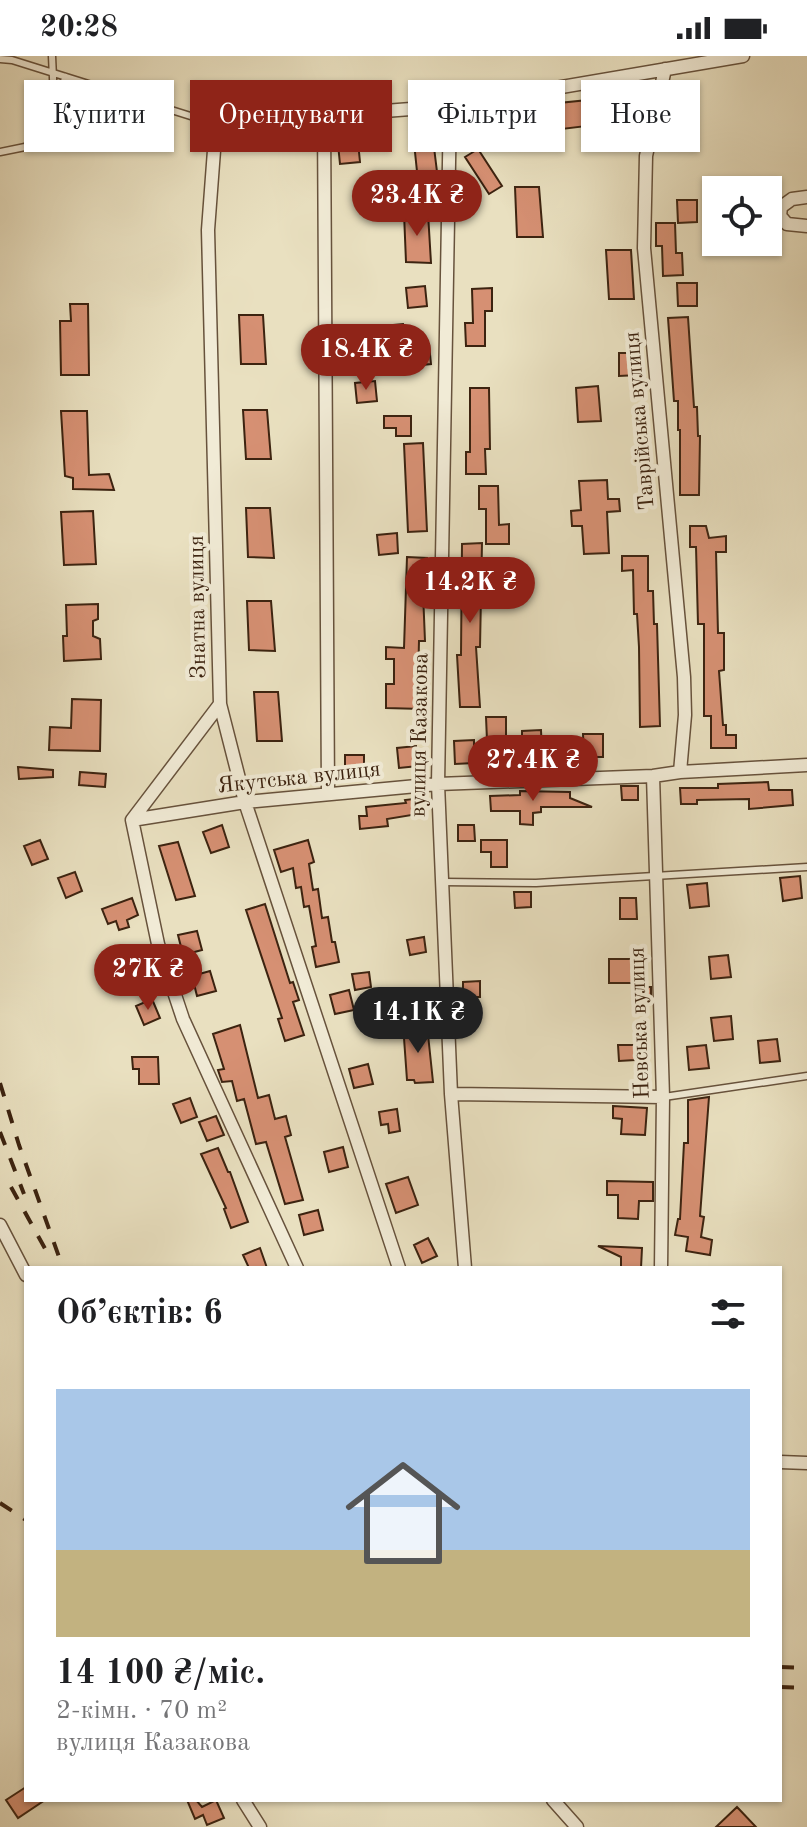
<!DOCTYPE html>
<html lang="uk">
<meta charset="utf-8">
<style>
:root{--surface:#fff;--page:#f2f2f2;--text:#202124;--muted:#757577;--accent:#8f2418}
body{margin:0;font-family:"Old Standard TT",serif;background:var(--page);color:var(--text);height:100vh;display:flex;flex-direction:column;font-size:30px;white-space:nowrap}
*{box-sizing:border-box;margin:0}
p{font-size:26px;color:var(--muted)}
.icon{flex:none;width:44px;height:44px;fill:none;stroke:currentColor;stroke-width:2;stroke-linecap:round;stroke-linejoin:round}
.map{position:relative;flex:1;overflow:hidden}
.sheet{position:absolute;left:24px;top:1210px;width:758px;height:536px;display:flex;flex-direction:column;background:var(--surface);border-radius:0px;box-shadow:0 2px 6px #0004}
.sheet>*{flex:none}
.top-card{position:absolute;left:24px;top:24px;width:760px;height:72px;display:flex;gap:16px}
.tools{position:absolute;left:702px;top:120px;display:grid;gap:16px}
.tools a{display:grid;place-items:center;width:80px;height:80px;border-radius:0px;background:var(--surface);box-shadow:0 2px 6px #0004;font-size:40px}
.price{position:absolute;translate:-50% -68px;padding:0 18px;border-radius:28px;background:var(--accent);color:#fff;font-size:26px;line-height:52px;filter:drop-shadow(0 2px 4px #0008)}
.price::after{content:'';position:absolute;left:50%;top:48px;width:24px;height:18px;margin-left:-12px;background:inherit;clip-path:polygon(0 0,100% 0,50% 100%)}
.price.selected{background:#222;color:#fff}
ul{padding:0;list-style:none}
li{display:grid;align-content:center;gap:16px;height:424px;padding:0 32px}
li span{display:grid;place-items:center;height:248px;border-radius:0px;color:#555}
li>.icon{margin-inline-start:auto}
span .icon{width:144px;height:144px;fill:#fffc;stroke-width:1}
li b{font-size:34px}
h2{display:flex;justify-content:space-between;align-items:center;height:96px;padding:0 32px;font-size:34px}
.chip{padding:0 28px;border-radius:0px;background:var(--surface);box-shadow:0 2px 6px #0004;font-size:28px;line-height:72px}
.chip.selected{background:var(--accent);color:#fff}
.status{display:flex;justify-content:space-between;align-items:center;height:56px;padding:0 40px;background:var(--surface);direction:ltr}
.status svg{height:22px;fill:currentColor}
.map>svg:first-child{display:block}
.building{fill:#d69073;stroke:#3c2310;stroke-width:2}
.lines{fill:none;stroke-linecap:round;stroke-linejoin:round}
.lane-casing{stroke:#67523c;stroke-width:9}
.street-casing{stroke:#67523c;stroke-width:15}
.lane{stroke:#f1ebd6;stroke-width:6}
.street{stroke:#f1ebd6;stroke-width:12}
.rail{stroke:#3c2310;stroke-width:4;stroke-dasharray:14 14;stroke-linecap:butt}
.labels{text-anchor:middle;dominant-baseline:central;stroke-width:8;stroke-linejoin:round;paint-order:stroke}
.street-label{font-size:22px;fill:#3c2310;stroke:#f1ebd6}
</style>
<div class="status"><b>20:28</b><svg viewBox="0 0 49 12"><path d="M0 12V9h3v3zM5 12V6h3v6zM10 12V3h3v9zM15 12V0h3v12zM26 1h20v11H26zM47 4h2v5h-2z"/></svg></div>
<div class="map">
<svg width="807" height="1771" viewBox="0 0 807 1771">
<rect width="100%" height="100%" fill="#e9e0c0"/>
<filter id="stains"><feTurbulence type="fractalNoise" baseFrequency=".0025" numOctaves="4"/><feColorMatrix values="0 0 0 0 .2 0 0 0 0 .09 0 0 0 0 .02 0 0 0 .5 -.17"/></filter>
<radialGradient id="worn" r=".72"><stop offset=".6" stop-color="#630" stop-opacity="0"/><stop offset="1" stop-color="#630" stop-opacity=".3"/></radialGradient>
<path class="building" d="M617 41 620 66 562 73 559 47Z
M432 75 438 124 418 125 413 77Z
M358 86 360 106 340 108 338 88Z
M478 93 502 130 489 138 465 101Z
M515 131H539L543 181H517Z
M677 144H697V166L678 167Z
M404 157H428L431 207 406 206Z
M656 167H675L676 197H682L683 219 663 220 662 190H656Z
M606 194H631L634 243H609Z
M677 227H697V250H678Z
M425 230 427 250 408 252 406 232Z
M492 232V255H485V290H466L465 267H473L472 233Z
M70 248H88L89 319H61L60 265H71Z
M239 259H263L266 308H241Z
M688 261 694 351H697L698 380H700L699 439H680V374H678V345H674L668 262Z
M403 268 405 288 385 290 383 270Z
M429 288 431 308 412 310 410 290Z
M619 297H637L638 319 619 320Z
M375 325 377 345 357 347 355 327Z
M598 330 601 365 578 366 576 332Z
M470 332H489L490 393H485L486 418H466V396H470Z
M243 354H267L271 403H246Z
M61 355H87L89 419 109 418 114 434 73 433V422L65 420Z
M384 360H411V380H396V372H384Z
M423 387 427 475 408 476 404 388Z
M607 424 608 443H619L620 455 607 456 609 497 584 498 582 470H572L571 455 581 454 579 425Z
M479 430H498L499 469 509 468V488H486V453H479Z
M246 452H270L274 502 248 501Z
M93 455 96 508 64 509 61 456Z
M690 470H706L709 482 726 480V496H716L718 577H724V614L719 615 723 669H726V679H736V692H711V660H704V568H698L696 491H690Z
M397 477 398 497 379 499 377 479Z
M482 487 480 591H476L480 651H460L457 599H461L462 488Z
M622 500H648V535H653L654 568H657L660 670 640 671 639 591 637 558H634L633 514 622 515Z
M407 501 427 502 423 536 425 585H419L418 626H422V653L386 652V628H394V603H386V591L404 592Z
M247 545H271L275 595 249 594Z
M98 548V563L93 565V580L100 583 101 603 64 605 63 580H67L66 549Z
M254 636H278L282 685H257Z
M72 643 101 644 100 695 49 694 50 671 71 672Z
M486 661H506V684H487Z
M541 674 542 697 522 698V675Z
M583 678H603V701H584Z
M474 684V707L455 708 454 685Z
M416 690 418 710 399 712 397 692Z
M345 699H364V720L345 719Z
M18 711 53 714V721L19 723Z
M80 716 106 718 105 731 79 729Z
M768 726 769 734H792L793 749 749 753V743L697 744V748H681L680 732H718V728Z
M621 730H638V744H622Z
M520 735 570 736V742L592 751H541V756L533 757V769L520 768V755H491L490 740 520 739Z
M421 742 424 757 387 763 388 770 360 773 359 760H367L366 751 406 747 405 744Z
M222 769 229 791 211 797 203 776Z
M458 769H474L475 785H458Z
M40 784 48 803 32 809 24 790Z
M308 784 314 806 309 808 313 834 318 833 322 862 328 861 332 886H335L339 906 316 911 312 891 316 890 309 850 304 851 301 831 296 832 293 812 281 816 274 794Z
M481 784H507V811H491V796H481Z
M178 786 195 840 176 844 159 790Z
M75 816 82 835 66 842 58 822Z
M800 820 802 842 783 845 780 822Z
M707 827 709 850 690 852 687 829Z
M514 836H531V851L515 852Z
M132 842 138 859 127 864 129 871 119 874 116 865 108 868 102 853Z
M620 842H636L637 863H620Z
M265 848 290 927 293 926 299 944 293 946 304 979 285 985 278 963 282 962 246 854Z
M197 875 202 894 183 899 178 879Z
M424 881 426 896 410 899 407 884Z
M728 899 731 921 711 923 709 901Z
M609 903H638V927H609Z
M210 915 216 935 197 940 192 920Z
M369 916 371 931 355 934 352 918Z
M480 925V941H463V926Z
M636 931H651V946H636Z
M349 934 354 954 335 958 330 939Z
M152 943 160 962 144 969 136 950Z
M731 960 733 983 714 985 711 962Z
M240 969 258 1042 269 1039 275 1063 286 1060 291 1079 285 1081 303 1144 285 1148 266 1086 256 1088 244 1043 237 1045 232 1025 222 1026 218 1014 224 1013 213 978Z
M427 969 433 1026 415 1027 414 1024H407L404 982H407L406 971Z
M777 983 780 1005 760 1007 758 985Z
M618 989H635V1004L619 1005Z
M706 989 709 1012 689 1014 687 991Z
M132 1001H158L159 1028H139V1013H133Z
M368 1008 373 1028 354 1032 349 1013Z
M709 1041 700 1160 704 1161 701 1181 712 1184 710 1199 686 1195 688 1181 675 1179 678 1163H680L684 1087H688V1044Z
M190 1042 197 1061 181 1067 173 1048Z
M613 1050 647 1052 645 1079 621 1078 622 1063 613 1062Z
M397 1053 400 1075 389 1077 388 1068 381 1069 379 1056Z
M216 1060 224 1079 207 1085 199 1066Z
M343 1091 348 1111 329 1116 324 1096Z
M218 1092 228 1116H230L248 1166 231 1172 224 1153 226 1152 201 1098Z
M408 1121 418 1149 396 1157 386 1128Z
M607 1125 653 1126V1145H639L638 1163 618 1162V1139H607Z
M318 1154 323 1174 304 1179 299 1159Z
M428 1182 437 1200 422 1207 414 1189Z
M598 1190 642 1192 641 1212H621V1201Z
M260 1192 267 1212H249L243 1199Z
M26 1731V1744H45L18 1762 6 1744Z
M187 1744H196L202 1751 216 1744 224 1762 207 1769 203 1759 195 1763Z
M737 1751 756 1771H716Z"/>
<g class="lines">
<defs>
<path id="lane" d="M52 0 54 44
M0 3 12 4 216 68
M0 96 25 91 34 84 66 21
M444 826 536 827 807 811
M664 1041 807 1020"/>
<path id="street" d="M665 13 646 100 644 192 684 621 685 659 680 716
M450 50 438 728 451 1038 465 1212
M324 61 328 738
M807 141 792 143 781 151 780 160 787 168 807 170
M220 648 245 746 399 1212
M653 720 663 1041 661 1212
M132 764 245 746 438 728 653 720 680 716 807 709
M451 1038 663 1041
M0 1169 26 1219
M297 1212 183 963 158 888 132 764 220 648 208 174 216 68 450 50 743 0
M780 1406 807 1407
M243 1744 260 1771
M553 1744 577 1771"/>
</defs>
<use href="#lane" class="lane-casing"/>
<use href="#street" class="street-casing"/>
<use href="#lane" class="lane"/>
<use href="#street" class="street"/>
<path class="rail" d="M0 1027 19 1089 63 1212
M0 1076 24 1138
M11 1131 48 1198
M0 1447 26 1464
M780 1611 807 1612
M780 1631 807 1632"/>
</g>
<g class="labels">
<g class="street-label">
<text transform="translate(640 365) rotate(-95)">Таврійська вулиця</text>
<text transform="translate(198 551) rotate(-91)">Знатна вулиця</text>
<text transform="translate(420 679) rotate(-89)">вулиця Казакова</text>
<text transform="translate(299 722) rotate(-6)">Якутська вулиця</text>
<text transform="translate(640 967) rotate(-92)">Невська вулиця</text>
</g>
</g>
<rect width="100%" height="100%" filter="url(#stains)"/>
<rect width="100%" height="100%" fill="url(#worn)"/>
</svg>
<div class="tools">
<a><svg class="icon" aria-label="locate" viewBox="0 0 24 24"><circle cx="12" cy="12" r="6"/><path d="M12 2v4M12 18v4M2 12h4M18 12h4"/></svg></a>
</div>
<b class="price" style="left:417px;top:182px">23.4K ₴</b>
<b class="price" style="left:366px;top:336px">18.4K ₴</b>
<b class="price" style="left:470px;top:569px">14.2K ₴</b>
<b class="price" style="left:533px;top:747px">27.4K ₴</b>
<b class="price" style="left:148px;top:956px">27K ₴</b>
<b class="price selected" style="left:418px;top:999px">14.1K ₴</b>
<div class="top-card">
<a class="chip">Купити</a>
<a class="chip selected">Орендувати</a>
<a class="chip">Фільтри</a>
<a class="chip">Нове</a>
</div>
<section class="sheet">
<h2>Об’єктів: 6<svg class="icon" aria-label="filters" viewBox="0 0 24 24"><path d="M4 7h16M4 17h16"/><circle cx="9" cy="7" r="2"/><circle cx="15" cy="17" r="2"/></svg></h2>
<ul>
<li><span style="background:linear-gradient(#a9c7e8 65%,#c2b280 0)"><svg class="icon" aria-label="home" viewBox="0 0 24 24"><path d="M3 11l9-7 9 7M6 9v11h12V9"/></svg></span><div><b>14 100 ₴/міс.</b><p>2-кімн. · 70 m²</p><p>вулиця Казакова</p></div></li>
</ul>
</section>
</div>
